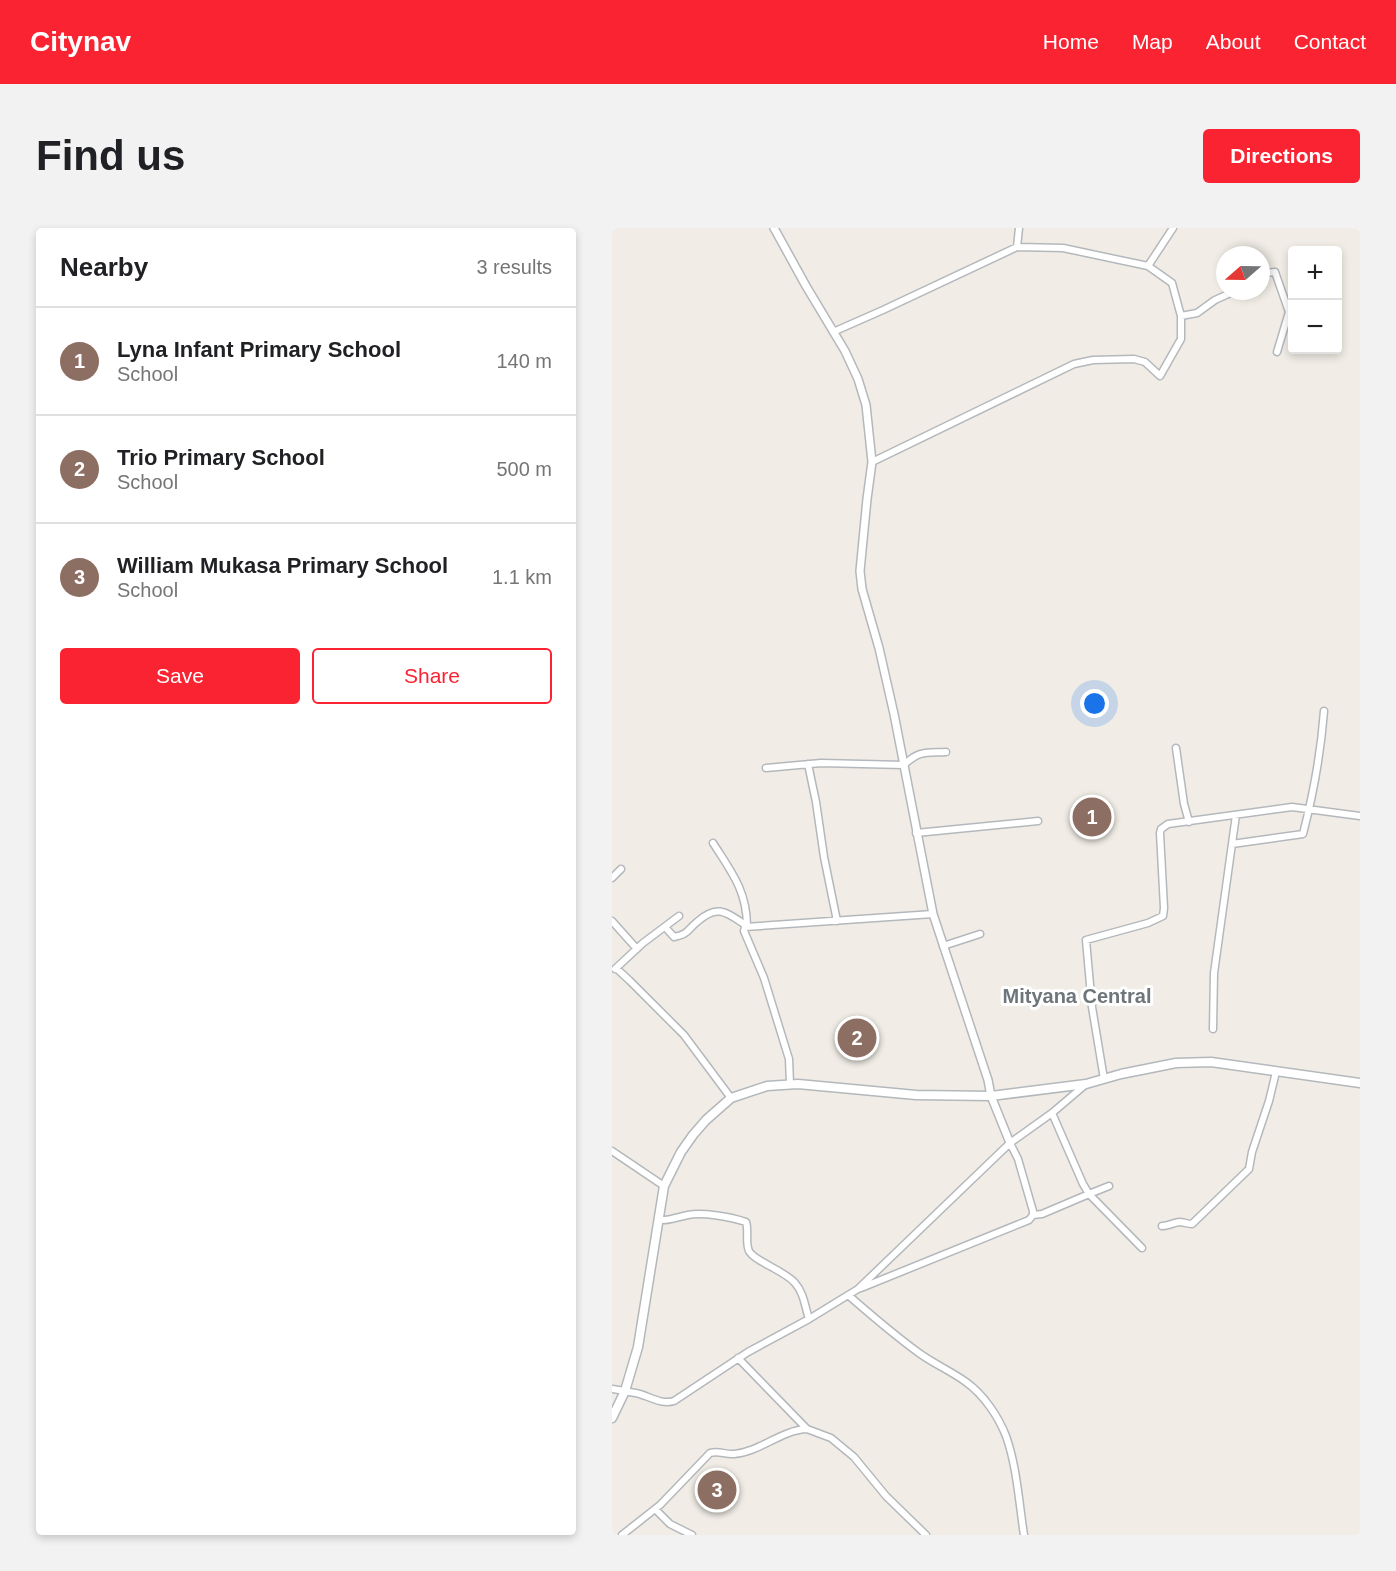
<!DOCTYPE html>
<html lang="en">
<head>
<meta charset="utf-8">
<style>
	body { margin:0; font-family:Arial,sans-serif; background:#f2f2f2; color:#202124 }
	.controls { position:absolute; right:18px; top:18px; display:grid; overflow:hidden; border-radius:6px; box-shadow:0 3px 9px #0003 }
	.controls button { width:54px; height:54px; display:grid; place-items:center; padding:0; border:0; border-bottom:2px solid #e0e0e0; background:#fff; color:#202124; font:30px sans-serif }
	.compass { position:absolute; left:604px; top:18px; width:54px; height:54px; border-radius:50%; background:#fff; box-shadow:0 3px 9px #0003; rotate:250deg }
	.you { position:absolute; left:483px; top:476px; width:21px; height:21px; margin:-15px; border:4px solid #fff; border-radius:50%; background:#1a73e8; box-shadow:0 0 0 9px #1a73e833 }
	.badge { display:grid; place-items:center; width:39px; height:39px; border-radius:50%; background:#fa2331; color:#fff; font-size:20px; font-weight:700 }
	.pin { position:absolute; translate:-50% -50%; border:3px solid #fff; box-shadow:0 2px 6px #0006 }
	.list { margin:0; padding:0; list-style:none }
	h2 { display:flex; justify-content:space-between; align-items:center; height:78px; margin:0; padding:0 24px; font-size:26px }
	h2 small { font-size:20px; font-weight:400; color:#757577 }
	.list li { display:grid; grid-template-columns:39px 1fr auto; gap:18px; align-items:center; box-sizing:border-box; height:108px; padding:0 24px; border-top:2px solid #e0e0e0 }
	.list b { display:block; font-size:22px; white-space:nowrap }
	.list p { margin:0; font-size:20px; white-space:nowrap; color:#757577 }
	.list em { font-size:20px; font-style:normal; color:#757577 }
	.actions { display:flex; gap:12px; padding:18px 24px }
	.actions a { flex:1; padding:14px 0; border:2px solid #fa2331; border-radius:6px; text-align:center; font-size:21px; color:#fa2331 }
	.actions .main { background:#fa2331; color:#fff }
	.map { position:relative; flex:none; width:748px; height:1307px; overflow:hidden; border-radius:6px }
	header { display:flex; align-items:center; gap:36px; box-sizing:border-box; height:84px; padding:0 30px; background:#fa2331; color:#fff }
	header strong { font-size:28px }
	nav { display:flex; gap:33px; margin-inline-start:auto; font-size:21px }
	.intro { display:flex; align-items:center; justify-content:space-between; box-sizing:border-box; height:144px; padding:0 36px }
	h1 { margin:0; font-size:42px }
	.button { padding:15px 27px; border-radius:6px; background:#fa2331; color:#fff; font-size:21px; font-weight:700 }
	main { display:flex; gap:36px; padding:0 36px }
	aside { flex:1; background:#fff; border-radius:6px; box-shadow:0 3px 9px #0003 }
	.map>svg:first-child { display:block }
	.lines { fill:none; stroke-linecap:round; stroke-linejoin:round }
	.minor-casing { stroke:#b4b8bc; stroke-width:9 }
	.tertiary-casing { stroke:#b4b8bc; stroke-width:10 }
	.secondary-casing { stroke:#b3b8bc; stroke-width:11 }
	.minor { stroke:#fff; stroke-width:6 }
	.tertiary { stroke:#fff; stroke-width:7 }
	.secondary { stroke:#fff; stroke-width:8 }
	.labels { text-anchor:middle; stroke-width:6; stroke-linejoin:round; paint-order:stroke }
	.quarter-label { font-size:20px; font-weight:bold; fill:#6f767a; stroke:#fff }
</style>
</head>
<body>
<header>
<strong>Citynav</strong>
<nav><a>Home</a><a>Map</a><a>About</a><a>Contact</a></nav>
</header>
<div class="intro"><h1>Find us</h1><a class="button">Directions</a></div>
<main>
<aside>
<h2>Nearby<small>3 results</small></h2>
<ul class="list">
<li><span class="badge" style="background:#8d6e63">1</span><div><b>Lyna Infant Primary School</b><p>School</p></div><em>140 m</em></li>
<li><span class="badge" style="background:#8d6e63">2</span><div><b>Trio Primary School</b><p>School</p></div><em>500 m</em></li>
<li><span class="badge" style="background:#8d6e63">3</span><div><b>William Mukasa Primary School</b><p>School</p></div><em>1.1 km</em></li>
</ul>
<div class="actions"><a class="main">Save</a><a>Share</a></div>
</aside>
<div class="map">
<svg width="748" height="1307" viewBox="0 0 748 1307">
	<rect width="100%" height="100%" fill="#f1ede6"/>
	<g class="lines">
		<g class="minor-casing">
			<path id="minor" d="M405,19L407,0
				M536,38L561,0
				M649,48L654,45L663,44L677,84L665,124
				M569,88L585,85L603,72L623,63
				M221,104L271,82L405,19L451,20L536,38L560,55L569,88V111L548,148L533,134L522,131L481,132L462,136L260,234
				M564,520L572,576L577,594
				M196,536L204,574L212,629L225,693
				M154,540L209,535L292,537C307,522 315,525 334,524
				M304,605L426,593
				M620,616L691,606C701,567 709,523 712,483
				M0,650L9,641
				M0,693L25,721
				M53,699L62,709C77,706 75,702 85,694C106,675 115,685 135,698C135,663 119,643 101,615
				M331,718L368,706
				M4,740L18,753L72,807L119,870
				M3,741L31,715L67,688
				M601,801L602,745L624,587
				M492,851L480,779L474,712L536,695L551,688L552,680L548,605L549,601L556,596L680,579L748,588
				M178,856L177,831L152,750L132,703L133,699L321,686
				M440,885L471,956L477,966L530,1020
				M0,923L52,958
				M421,987L430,986L477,966L497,958
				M47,992C58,993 65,989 76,987C91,984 119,989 134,994C137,1003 133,1014 137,1023C142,1033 173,1043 183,1055C192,1065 193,1079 197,1091
				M550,998C556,998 561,995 567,994C572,994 575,996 580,996L637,941L640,924L657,873L664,844
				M249,1060L417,992L421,987V983L406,931L398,915
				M236,1067C259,1087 282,1107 307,1125C322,1136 339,1143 354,1154C372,1167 386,1188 394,1208C405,1239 407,1275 412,1307
				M126,1130L195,1201L219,1210L242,1229L274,1268L314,1307
				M0,1161C8,1162 16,1164 24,1165C37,1168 49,1177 62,1173L136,1124L197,1091L246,1061L398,915L440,885L473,857
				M43,1281L58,1296L80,1307
				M10,1307L48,1277L98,1225C107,1222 113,1227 122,1226C148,1224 169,1202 195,1201"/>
		</g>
		<g class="tertiary-casing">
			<path id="tertiary" d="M162,0L194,58L233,123L246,151L254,177L260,234L255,271L248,343L250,361L267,420L282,486L321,686L376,852L379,868L398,915"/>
		</g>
		<g class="secondary-casing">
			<path id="secondary" d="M0,1190L13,1163L26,1119L52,958L69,924L81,907L94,892L119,870L155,858L186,856L304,867L379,868L474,856L509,846L564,835L599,834L748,855"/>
		</g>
		<use href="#minor" class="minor"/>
		<use href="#tertiary" class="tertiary"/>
		<use href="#secondary" class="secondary"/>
	</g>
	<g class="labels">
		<g class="quarter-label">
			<text x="465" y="775">Mityana Central</text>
		</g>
	</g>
</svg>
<div class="controls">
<button>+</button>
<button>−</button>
</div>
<svg class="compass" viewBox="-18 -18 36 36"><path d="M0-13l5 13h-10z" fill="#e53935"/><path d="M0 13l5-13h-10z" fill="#757577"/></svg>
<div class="you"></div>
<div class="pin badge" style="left:480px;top:589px;background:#8d6e63">1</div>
<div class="pin badge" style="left:245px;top:810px;background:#8d6e63">2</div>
<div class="pin badge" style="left:105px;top:1262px;background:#8d6e63">3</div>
</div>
</main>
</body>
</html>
